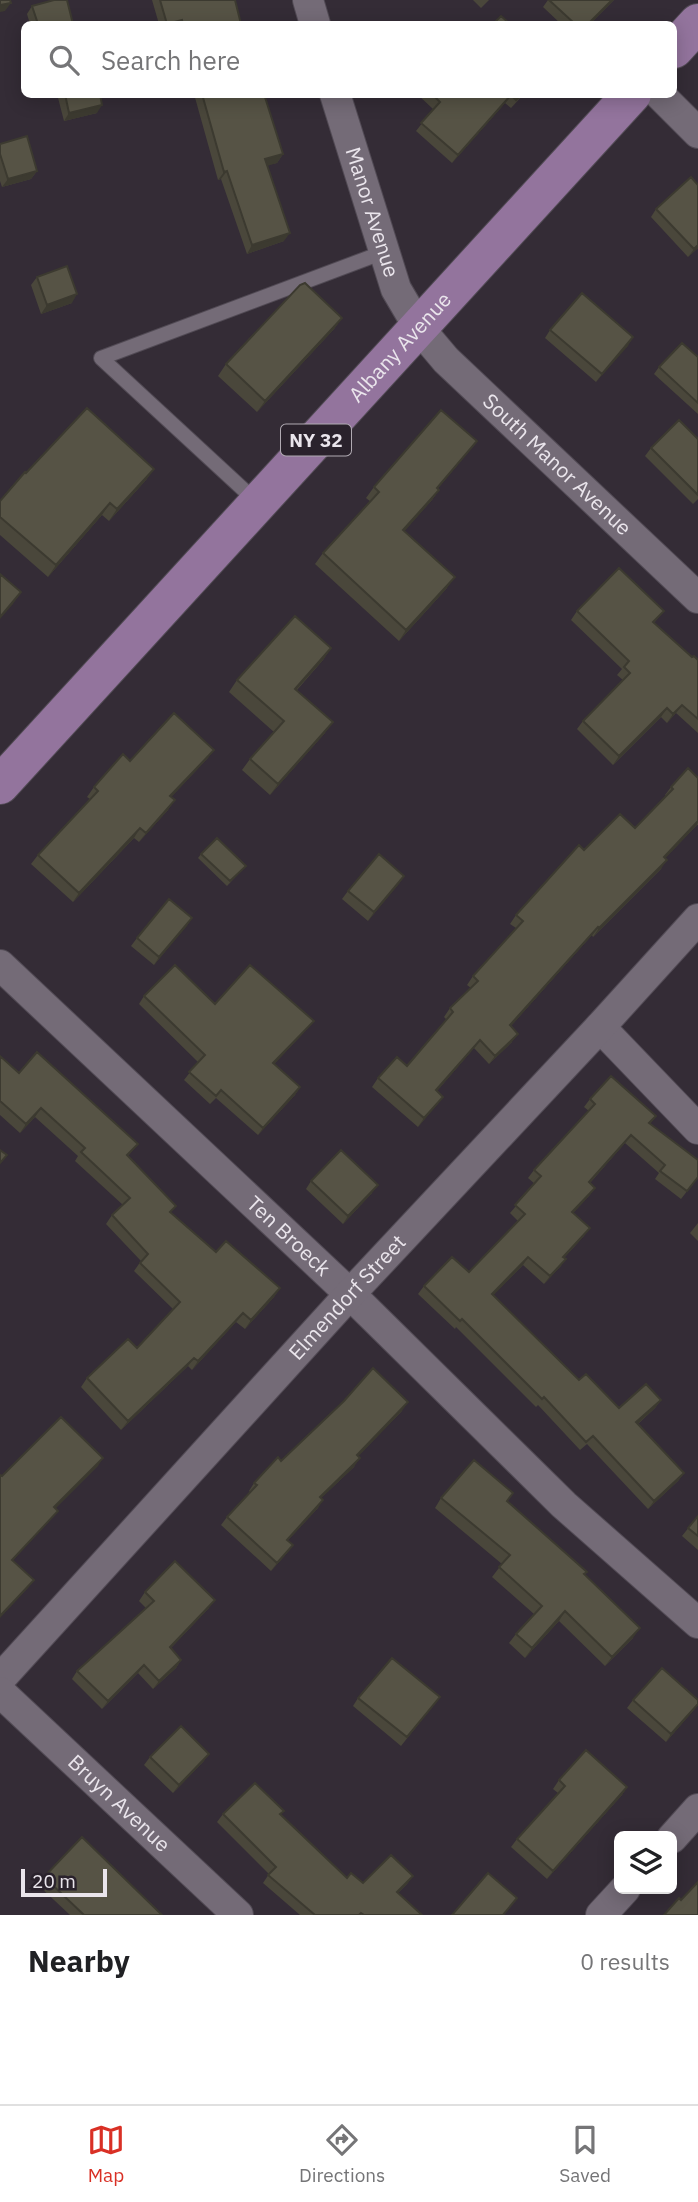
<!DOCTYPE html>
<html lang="en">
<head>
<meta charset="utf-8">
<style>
	body { margin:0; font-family:"IBM Plex Sans",sans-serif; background:#f2f2f2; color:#202124 }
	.controls { position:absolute; right:21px; bottom:21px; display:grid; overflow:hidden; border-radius:10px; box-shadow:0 4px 18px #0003 }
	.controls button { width:63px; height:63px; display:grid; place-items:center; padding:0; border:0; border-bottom:2px solid #e0e0e0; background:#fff; color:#202124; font:35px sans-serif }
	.scale { position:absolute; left:21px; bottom:18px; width:86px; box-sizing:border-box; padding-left:7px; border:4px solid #eae5ec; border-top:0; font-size:19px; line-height:24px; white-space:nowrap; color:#eae5ec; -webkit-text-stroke:5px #2a222c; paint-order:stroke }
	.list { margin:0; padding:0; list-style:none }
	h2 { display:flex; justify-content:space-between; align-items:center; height:91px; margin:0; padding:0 28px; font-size:30px }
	h2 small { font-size:23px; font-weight:400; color:#757577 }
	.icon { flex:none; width:38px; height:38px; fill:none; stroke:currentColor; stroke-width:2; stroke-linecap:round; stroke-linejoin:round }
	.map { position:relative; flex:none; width:698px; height:1915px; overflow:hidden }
	.search { position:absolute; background:#fff; box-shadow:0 4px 18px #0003; left:21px; right:21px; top:21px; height:77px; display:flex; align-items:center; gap:18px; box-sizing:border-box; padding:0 24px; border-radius:10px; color:#757577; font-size:26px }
	.sheet { height:189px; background:#fff }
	nav { display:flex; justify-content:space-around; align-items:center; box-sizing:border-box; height:98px; border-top:2px solid #e0e0e0; background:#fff; font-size:19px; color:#757577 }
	nav a { display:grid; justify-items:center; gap:4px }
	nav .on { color:#d93025 }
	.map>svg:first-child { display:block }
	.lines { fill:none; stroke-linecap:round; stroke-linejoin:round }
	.lane-casing { stroke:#514a54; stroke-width:16 }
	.street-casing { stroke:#514a54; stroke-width:32 }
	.primary-casing { stroke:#514a54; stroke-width:40 }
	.lane { stroke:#746b77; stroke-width:14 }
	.street { stroke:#746b77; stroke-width:30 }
	.primary { stroke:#93749d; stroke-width:38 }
	.wall { fill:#4a473b }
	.shaded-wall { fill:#3c3a30 }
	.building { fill:#565345; stroke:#3c3a30; stroke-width:2 }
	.labels { text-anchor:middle; stroke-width:5; stroke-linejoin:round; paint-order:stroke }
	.shield { fill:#2a222c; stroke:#b0aab2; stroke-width:2 }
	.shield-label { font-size:19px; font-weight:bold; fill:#eae5ec }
	.street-label { font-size:21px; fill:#eae5ec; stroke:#2a222c }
</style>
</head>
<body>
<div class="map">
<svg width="698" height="1915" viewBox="0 0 698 1915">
	<rect width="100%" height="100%" fill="#342c36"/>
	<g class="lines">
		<g class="lane-casing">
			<path id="lane" d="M257,502L101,358L384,252"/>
		</g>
		<g class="street-casing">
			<g id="street">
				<path d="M308,0L315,24"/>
				<path id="s1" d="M335,94L396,289L419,328L446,360L698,598"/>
				<path d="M659,94L698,133"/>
				<path id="s2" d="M0,965L350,1294L564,1505L698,1623"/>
				<path d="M600,1027L698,1129"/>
				<path id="s3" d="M0,1679L350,1294L600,1027L698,919"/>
				<path id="s4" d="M0,1692L238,1915"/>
				<path d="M672,1838L698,1809"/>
				<path d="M601,1915L625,1889"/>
			</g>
		</g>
		<g class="primary-casing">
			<g id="primary">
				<path d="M674,49L698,23"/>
				<path id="s5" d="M0,785L632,94"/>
			</g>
		</g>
		<use href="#lane" class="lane"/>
		<use href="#street" class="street"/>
		<use href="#primary" class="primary"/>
	</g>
	<path class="wall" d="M152,0H235L241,24H159Z
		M473,0H489L481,8Z
		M548,0H614L590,24H561L543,7Z
		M32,6L73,24H30L27,14Z
		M57,94H100L97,113L64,121Z
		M194,94H264L283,154L277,163L267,165L284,241L247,254L221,179L218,180Z
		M417,94H524L511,108L505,103L452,163L416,131L433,109Z
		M0,144L37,171L31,179L2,187L0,181Z
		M698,185V248L688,257L651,217L656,209Z
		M37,277L72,303L41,314L31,285Z
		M342,318L334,329L257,412L218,376L226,364Z
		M550,330L633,337L596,382L545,338Z
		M698,357V414L654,374L659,367Z
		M698,439V499L693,504L645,456L651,448Z
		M477,441L469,451L438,488L439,490L432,500L404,531L447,588L399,641L315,564L323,553L371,502L366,498L374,487Z
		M154,469L146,480L109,521L102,515L48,577L0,535V501L26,473Z
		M577,611H664L654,623L692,657L698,660V733L676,713L667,723L661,717L613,765L577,729L583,721L623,680L617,675L622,669L571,620Z
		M331,648L323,660L297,690L325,733L270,795L242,770L250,759L274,732L229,692L237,680Z
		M214,750L207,759L171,797L168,810L139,842L134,838L73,902L31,864L38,855L90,799L87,797L94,787L130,761Z
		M698,778V825H697L665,858L661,869L593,937L592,935L511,1026L512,1042L489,1064L474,1048L437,1091L443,1097L418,1127L372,1087L378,1078L407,1066L447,1020L444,1017L450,1008L471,988L467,985L473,976L516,928L510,924L516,915L584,850L635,828L666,796L665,795L671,787Z
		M201,854L246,866L227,886L198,858Z
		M404,876L368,921L342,899L348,891Z
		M192,918L154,965L131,946L137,938Z
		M144,996L215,1004L308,1028L274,1064L300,1087L295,1095L258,1135L216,1098L210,1104L184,1080L198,1062L139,1004Z
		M0,1056L19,1073L138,1144L128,1156L171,1213L216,1252L280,1288L274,1297L245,1329L236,1322L192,1370L188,1366L121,1430L81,1387L87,1378L137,1348L173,1309L134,1271L141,1261L106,1224L112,1215L123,1205L75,1161L78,1156L35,1117L20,1133L0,1115Z
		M590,1099L656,1116L650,1124L698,1177L681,1199L655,1179L659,1173L625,1143L590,1183L595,1188L589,1196L573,1213L584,1236L564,1258L566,1259L560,1267L544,1284L523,1265L493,1295L579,1380L619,1408L661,1400L655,1408L638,1424L684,1473L678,1481L648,1509L587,1444L580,1450L538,1405L536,1407L456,1327L455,1329L418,1294L424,1286L469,1272L518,1221L510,1213L535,1184L528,1178L534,1170L589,1111L584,1107Z
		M311,1181L372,1193L343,1224L306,1189Z
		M698,1223V1241L690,1233Z
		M402,1411L358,1456L354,1467L321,1498L318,1508L288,1540L287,1553L271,1571L221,1525L227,1517L250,1492L249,1491L254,1483L281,1461Z
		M513,1493L507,1502L585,1575L633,1638L605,1666L559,1621L525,1658L509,1643L516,1634L534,1614L492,1577L502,1564L435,1508L441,1498Z
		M698,1516V1550L682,1536Z
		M145,1592L209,1608L171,1648L181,1660L176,1668L153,1689L138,1673L102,1709L72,1679L77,1671L146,1608L139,1601Z
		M440,1697L401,1746L353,1706L358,1698Z
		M633,1700L698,1705L666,1742L627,1708Z
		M209,1754L203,1762L173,1793L144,1765L150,1757Z
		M559,1780L627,1787L622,1795L547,1879L511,1847L517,1839L558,1793L553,1789Z
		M223,1814L281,1815L347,1878L363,1883L413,1876L407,1884L398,1893L422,1915H300L263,1883L269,1874L217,1822Z
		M44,1877L162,1915H70L38,1885Z"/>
	<path class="shaded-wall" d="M612,0H614L590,24H588Z
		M11,3L5,11L0,12V5Z
		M182,20L179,24H167Z
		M511,95L505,103L452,163L458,155Z
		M102,105L97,113L64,121L69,113Z
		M283,154L277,163L260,168L265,159Z
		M37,171L31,179L2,187L8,179Z
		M227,171L221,179L218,180L224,172Z
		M290,233L284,241L247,254L252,245Z
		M698,245V248L688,257L694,249Z
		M77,294L72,303L41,314L47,305Z
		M342,318L334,329L257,412L265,401Z
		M633,337L628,346L596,382L602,374Z
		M477,441L469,451L430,498L437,488Z
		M154,469L146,480L109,521L117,509Z
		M439,490L432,500L396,541L403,530Z
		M110,503L102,515L48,577L56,565Z
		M455,577L447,588L399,641L406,630Z
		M21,592L13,604L0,619V617Z
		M331,648L323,660L287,700L295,689Z
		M682,705L676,713L667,723L673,714Z
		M667,708L661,717L613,765L619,756Z
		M333,722L325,733L270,795L278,784Z
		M214,750L207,759L163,806L170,796Z
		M175,800L168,810L139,842L146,833Z
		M698,821L697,825L658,866L664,857Z
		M140,828L134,838L73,902L79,893Z
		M667,860L661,869L593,937L599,928Z
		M404,876L399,884L368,921L374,912Z
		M192,918L187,926L154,965L159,957Z
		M598,927L592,935L504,1034L510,1025Z
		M314,1021L308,1028L268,1071L273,1063Z
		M518,1034L512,1042L489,1064L495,1056Z
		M480,1040L474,1048L430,1099L436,1090Z
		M300,1087L295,1095L258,1135L263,1128Z
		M443,1097L437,1105L418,1127L424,1118Z
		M41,1108L35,1117L20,1133L26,1124Z
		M631,1135L625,1143L583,1190L589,1182Z
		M378,1185L372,1193L343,1224L348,1216Z
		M595,1188L589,1196L567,1220L572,1212Z
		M590,1228L584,1236L557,1265L563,1257Z
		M528,1257L523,1265L487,1302L492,1294Z
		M566,1259L560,1267L544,1284L550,1276Z
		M280,1288L274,1297L245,1329L251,1320Z
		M243,1313L236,1322L192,1370L198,1361Z
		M194,1358L188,1366L121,1430L128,1421Z
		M661,1400L655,1408L631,1430L636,1422Z
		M408,1402L402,1411L351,1464L357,1455Z
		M103,1458L98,1466L49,1515L54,1507Z
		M360,1458L354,1467L314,1505L320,1497Z
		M684,1473L678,1481L648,1509L654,1501Z
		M323,1500L318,1508L281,1548L287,1540Z
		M58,1511L52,1518L6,1568L12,1560Z
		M293,1545L287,1553L271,1571L277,1563Z
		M34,1580L28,1588L0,1618V1616Z
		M215,1600L209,1608L164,1655L170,1647Z
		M565,1611L559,1621L525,1658L532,1648Z
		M640,1628L633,1638L605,1666L612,1657Z
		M181,1660L176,1668L153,1689L159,1681Z
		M144,1665L138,1673L102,1709L108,1701Z
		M698,1705L694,1710L666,1742L671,1734Z
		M209,1754L203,1762L173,1793L179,1785Z
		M627,1787L622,1795L547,1879L553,1871Z
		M413,1876L407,1884L391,1900L397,1892Z"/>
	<path class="building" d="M0,0H10L11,3L0,5Z
		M54,0H67L73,24H38L32,6Z
		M160,0H235L241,24H183L182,20L167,24Z
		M549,0H612L588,24H575Z
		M501,16L510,24H493Z
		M65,94H100L102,105L69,113Z
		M202,94H264L283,154L265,159L290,233L252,245L227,171L224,172Z
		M432,94H522L516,100L511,95L458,155L421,123L440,102Z
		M27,136L37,171L8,179L0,154V144Z
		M691,177L698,185V245L694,249L656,209Z
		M67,266L77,294L47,305L37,277Z
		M305,283L342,318L265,401L226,364L300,285Z
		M582,293L633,337L602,374L550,330Z
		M682,343L698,357V403L659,367Z
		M87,408L154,469L117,509L110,503L56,565L0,517V501L25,472L26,473Z
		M441,410L477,441L437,488L439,490L403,530L455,577L406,630L323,553L379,492L374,487Z
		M679,420L698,439V495L651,448Z
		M619,568L664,611L653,622L692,657L694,656L698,660V719L682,705L673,714L667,708L619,756L583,721L630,673L624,667L629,661L577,611Z
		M0,574L21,592L0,617Z
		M295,616L331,648L295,689L333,722L278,784L250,759L284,721L237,680Z
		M174,713L214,750L170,796L175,800L146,833L140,828L79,893L38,855L98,791L94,787L123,754L130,761Z
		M688,768L698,778V821L664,857L667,860L599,928L598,927L510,1025L518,1034L495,1056L480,1040L436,1090L443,1097L424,1118L378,1078L397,1057L407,1066L453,1012L450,1008L478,981L473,976L523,921L516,915L579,845L584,850L620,814L635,828L673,789L671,787Z
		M217,838L246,866L230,881L201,854Z
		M379,854L404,876L374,912L348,891Z
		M169,899L192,918L159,957L137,938Z
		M175,965L215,1004L250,965L314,1021L273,1063L300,1087L263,1128L221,1090L216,1096L189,1072L205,1055L144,996Z
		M37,1052L138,1144L127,1155L176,1206L170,1212L216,1252L226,1241L280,1288L251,1320L243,1313L198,1361L194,1358L128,1421L87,1378L128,1339L137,1348L180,1302L140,1263L148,1254L112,1215L130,1198L81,1152L85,1148L41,1108L26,1124L0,1101V1056L19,1073Z
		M611,1076L656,1116L649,1123L698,1160V1177L687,1191L660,1171L665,1165L631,1135L589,1182L595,1188L572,1212L590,1228L563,1257L566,1259L550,1276L528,1257L492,1294L579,1380L586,1374L619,1408L646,1384L661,1400L636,1422L684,1473L654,1501L593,1436L586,1442L544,1397L542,1399L462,1319L460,1321L424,1286L452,1257L469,1272L525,1214L515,1205L541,1176L534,1170L595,1104L590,1099Z
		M0,1150L7,1155L0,1163Z
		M341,1150L378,1185L348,1216L311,1181Z
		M373,1368L408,1402L357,1455L360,1458L320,1497L323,1500L287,1540L293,1545L277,1563L227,1517L257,1485L254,1483L278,1457L281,1461L344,1401Z
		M61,1417L103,1458L54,1507L58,1511L12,1560L34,1580L0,1616V1475L2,1476Z
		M474,1460L513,1493L507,1501L587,1572L584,1574L640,1628L612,1657L565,1611L532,1648L516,1634L542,1606L499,1567L510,1555L441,1498Z
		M698,1516V1536L688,1528Z
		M175,1561L215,1600L170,1647L181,1660L159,1681L144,1665L108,1701L77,1671L154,1601L145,1592Z
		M392,1658L440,1697L407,1737L358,1698Z
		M662,1668L698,1700V1704L671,1734L633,1700Z
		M181,1726L209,1754L179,1785L150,1757Z
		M586,1750L627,1787L553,1871L517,1839L565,1786L559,1780Z
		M255,1783L284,1811L280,1814L347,1878L351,1873L363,1883L391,1855L413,1876L397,1892L422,1915H364L361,1913L359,1915H315L268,1875L276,1867L223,1814Z
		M82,1837L162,1915H84L44,1877Z
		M488,1873L517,1898L503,1915H452Z
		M698,1882V1915H664L679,1898L681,1900Z"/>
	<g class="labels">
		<rect class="shield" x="281" y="424.5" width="70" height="31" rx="5"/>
		<g class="shield-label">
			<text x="316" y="447">NY 32</text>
		</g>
		<g class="street-label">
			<text dy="7" stroke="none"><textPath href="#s1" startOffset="124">Manor Avenue</textPath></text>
			<text dy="7" stroke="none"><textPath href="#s5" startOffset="593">Albany Avenue</textPath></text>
			<text dy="7" stroke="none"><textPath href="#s1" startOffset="444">South Manor Avenue</textPath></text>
			<text dy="7" stroke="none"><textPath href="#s2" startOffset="396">Ten Broeck</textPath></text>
			<text dy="7" stroke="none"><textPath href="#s3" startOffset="516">Elmendorf Street</textPath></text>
			<text dy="7" stroke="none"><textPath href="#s4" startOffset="163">Bruyn Avenue</textPath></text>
		</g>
	</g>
</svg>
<div class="controls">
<button><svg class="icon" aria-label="layers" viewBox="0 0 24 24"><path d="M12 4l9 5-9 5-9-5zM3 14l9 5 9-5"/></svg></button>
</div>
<div class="scale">20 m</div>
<div class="search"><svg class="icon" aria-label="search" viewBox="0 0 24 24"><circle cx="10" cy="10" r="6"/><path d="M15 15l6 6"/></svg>Search here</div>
</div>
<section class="sheet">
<h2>Nearby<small>0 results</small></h2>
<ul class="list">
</ul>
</section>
<nav>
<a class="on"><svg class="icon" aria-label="map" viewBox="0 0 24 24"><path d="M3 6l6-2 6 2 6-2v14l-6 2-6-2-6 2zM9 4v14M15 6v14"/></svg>Map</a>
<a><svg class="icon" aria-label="directions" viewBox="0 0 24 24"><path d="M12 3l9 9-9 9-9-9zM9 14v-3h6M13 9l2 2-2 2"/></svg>Directions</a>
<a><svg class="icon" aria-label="saved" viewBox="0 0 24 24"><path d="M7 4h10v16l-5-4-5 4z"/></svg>Saved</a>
</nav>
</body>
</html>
